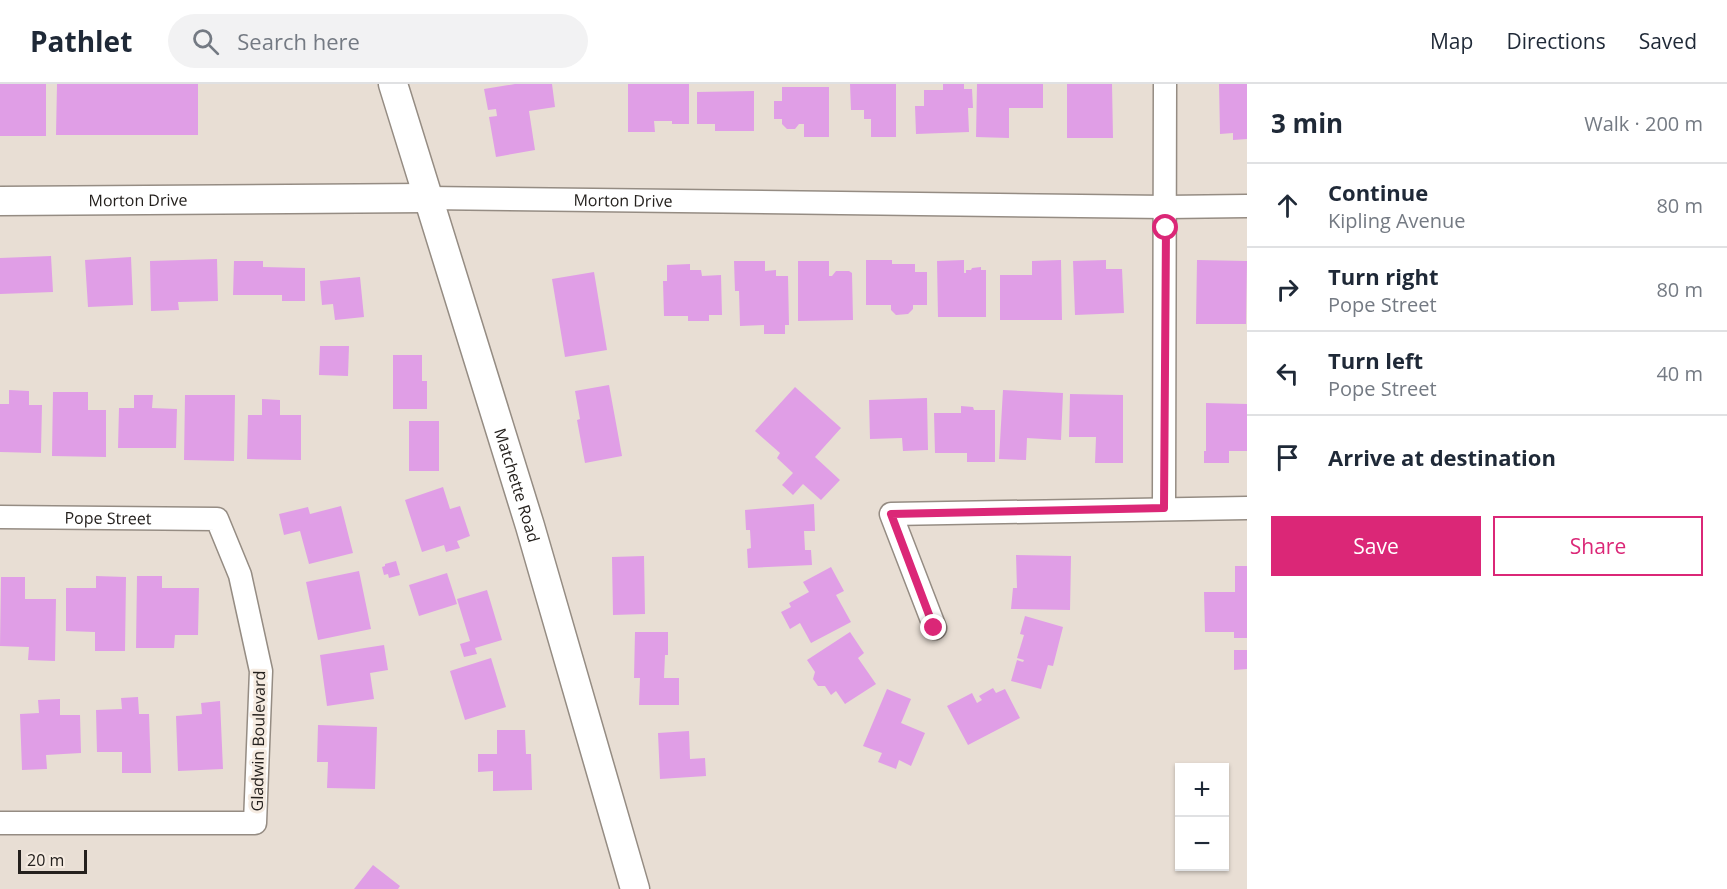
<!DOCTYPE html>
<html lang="en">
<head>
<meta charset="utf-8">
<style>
	body { margin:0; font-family:"Open Sans",sans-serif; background:#f2f2f3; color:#1f2937 }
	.controls { position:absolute; right:18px; bottom:18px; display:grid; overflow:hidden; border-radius:0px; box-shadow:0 2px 4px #0004 }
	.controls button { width:54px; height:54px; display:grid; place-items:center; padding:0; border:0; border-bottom:2px solid #e0e1e3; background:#fff; color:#1f2937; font:30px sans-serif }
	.scale { position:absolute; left:18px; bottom:15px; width:69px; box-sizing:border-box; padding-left:6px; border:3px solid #24201d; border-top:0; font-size:16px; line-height:21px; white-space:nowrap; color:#24201d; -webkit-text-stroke:4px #f5ebe1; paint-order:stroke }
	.stop { position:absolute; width:18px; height:18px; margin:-14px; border:4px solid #db2777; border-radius:50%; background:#fff }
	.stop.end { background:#db2777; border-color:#fff; box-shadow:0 2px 6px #0008 }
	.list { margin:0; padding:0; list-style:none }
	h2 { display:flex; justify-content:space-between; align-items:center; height:78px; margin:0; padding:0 24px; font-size:26px }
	h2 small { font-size:20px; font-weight:400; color:#747a83 }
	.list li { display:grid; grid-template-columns:39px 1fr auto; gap:18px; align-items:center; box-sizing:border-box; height:84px; padding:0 24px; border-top:2px solid #e0e1e3 }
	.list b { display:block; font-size:22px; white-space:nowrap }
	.list p { margin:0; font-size:20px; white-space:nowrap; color:#747a83 }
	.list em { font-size:20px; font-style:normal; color:#747a83 }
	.actions { display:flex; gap:12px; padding:18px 24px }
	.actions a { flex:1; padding:14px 0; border:2px solid #db2777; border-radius:0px; text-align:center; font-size:21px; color:#db2777 }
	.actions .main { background:#db2777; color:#fff }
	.icon { flex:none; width:33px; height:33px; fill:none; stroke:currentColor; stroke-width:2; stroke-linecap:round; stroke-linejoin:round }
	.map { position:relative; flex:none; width:1247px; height:805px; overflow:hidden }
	header { display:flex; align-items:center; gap:36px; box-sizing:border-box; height:84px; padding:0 30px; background:#fff; border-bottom:2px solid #e0e1e3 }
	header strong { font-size:28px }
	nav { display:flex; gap:33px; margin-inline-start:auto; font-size:21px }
	.search { width:420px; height:54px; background:#f2f2f3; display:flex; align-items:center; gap:15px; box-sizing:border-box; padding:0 21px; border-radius:33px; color:#747a83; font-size:22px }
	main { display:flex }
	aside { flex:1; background:#fff }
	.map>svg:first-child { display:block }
	.building { fill:#e09ee6 }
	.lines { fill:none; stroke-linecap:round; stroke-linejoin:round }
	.minor-casing { stroke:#958c83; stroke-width:25 }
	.tertiary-casing { stroke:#958c83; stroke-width:31 }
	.minor { stroke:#fff; stroke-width:22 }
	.tertiary { stroke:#fff; stroke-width:28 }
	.route { stroke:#db2777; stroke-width:8 }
	.labels { text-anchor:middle; stroke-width:6; stroke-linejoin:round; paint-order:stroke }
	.street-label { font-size:16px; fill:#24201d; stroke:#f5ebe1 }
</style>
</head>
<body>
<header>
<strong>Pathlet</strong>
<div class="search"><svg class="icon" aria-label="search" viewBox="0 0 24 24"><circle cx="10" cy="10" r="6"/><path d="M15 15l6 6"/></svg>Search here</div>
<nav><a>Map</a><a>Directions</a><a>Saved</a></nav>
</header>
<main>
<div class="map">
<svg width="1247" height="805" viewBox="0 0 1247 805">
	<rect width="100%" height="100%" fill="#e8ded4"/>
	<path class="building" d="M0,0H46V52H0Z
		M57,0H198V51H56Z
		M515,0H552L555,23L529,27L535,66L496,73L489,33L497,32L496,25L488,26L484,5Z
		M628,0H689V40H672V37H654L655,48H628Z
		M850,0H896V53H871V35H864V26H851Z
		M943,0H964V5H972L973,24H968L969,48L916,50L915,22H924V6H943Z
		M977,0H1043V24H1009V54L976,53Z
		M1067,0H1112L1113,54H1067Z
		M1219,0H1247V55L1233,56V49L1220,50Z
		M782,3H829V53H804V40H799L795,45H787L782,40V35H774V17H782Z
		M754,7V47H715V40H697V8Z
		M51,172L53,208L0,210V174Z
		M131,173L133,221L88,223L85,176Z
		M217,175L218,217L178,218L179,226L151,227L150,177Z
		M866,176H892V180H915V188H927V221H913V225L908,230L896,231L891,226V221H866Z
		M964,176V189H966V186H971L972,184L981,183V186H986V233H938L937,177Z
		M1061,176L1062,236H1000V191H1032V177Z
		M1106,176V185H1122L1124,229L1075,231L1073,177Z
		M1197,176L1247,177L1246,240H1196Z
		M234,177H263V183L305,184V217H282V211H233Z
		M734,177H765V187L776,186V192H788L789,241H785V250H764V241L740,242L739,207H735Z
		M798,177H829V192H832L836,187H849L852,189L853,236L798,237Z
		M690,180V186H701L702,192L721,191L722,231H709V237H688V232H664L663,197H667V181Z
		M594,188L607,266L565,273L552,195Z
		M360,193L364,233L335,236L333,220L322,221L320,197Z
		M320,262H349L348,292L319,291Z
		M393,271H422V297H427V325H393Z
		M609,301L622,372L585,379L577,336L580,335L575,307Z
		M795,303L841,344L815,373L840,396L821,416L803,400L793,411L782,401L793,389L777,374L780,369L755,347Z
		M9,306L29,307V321H42L41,369L0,368V320H9Z
		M1003,306L1063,309L1061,356L1027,354L1026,376L999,375Z
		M53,308H88V326H106V373L52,372Z
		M1070,310L1123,311V379H1095L1096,353H1069Z
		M134,311H153L152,324L177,325L176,364H118L119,324H134Z
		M185,311H235L234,377L184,376Z
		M927,314L928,366L903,367L902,354L870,355L869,316Z
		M262,315L280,316V331H301V376L247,375L248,331H262Z
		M1206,319L1247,320V367H1229V379H1204V367H1206Z
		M961,322L973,323L974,326H995V378H967V369H935L934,329H961Z
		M409,337H439V387H409Z
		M443,403L450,425L460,422L470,452L457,457L460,464L446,468L444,461L422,468L405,416Z
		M814,420L815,447H804L805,466H811L812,481L748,484L747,465L751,464L750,446H746L745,426Z
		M341,422L353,469L309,480L300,447L284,451L279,430L308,423L310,430Z
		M1016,471L1071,472L1070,526L1011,525L1013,504H1017Z
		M644,472L645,530L613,531L612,473Z
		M396,477L400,491L389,494L388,490L384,491L382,483L385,482V480Z
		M1235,482H1247V554H1234V548H1205L1204,508H1235Z
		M831,483L844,507L836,511L851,538L811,559L800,539L790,545L781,528L791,523L789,519L809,508L803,498Z
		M359,487L371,545L318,556L306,498Z
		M447,489L457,520L419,532L409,501Z
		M96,492L126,493L125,567H95V548L66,547V504H96Z
		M137,492H162V504H199L198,551H175L174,564H136Z
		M1,493H25V515H56L55,577L28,576L29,563L0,562Z
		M487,506L502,556L475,564L477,570L464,573L460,560L470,557L457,515Z
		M1025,532L1063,543L1053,582L1048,581L1041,605L1011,597L1017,576L1023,578L1024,576L1017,574L1024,551L1020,550Z
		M635,548H668V571H665L664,594H679V621H639L640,594H634Z
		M850,548L864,569L858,574L876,600L845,620L836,607L831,611L825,602H818L813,595L815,588L807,576Z
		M384,561L388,586L370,589L374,615L327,622L320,571Z
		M1234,566H1247V585L1234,586Z
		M491,574L506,623L465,636L450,587Z
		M993,604L996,609L1005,605L1020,634L968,661L947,622L972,609L977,619L982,616L979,612Z
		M887,605L911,615L901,639L925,649L911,682L899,676L896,685L878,678L882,669L863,662Z
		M138,613L139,630H149L151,689H122V668H97L96,626L122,625L121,614Z
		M60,615V631H80L81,669L46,671L47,685L22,686L20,630L39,629L38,616Z
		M220,617L223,685L178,687L176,632L202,630L201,619Z
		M318,641L377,643L375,705L327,704L328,678H317Z
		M497,646H525L526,670H531L532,706L493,707V687L478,688V670H497Z
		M689,647L690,675L705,674L706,692L660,695L658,649Z
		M373,781L400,802L398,805H354Z"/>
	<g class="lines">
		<g class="minor-casing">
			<g id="minor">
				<path id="s1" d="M427,114L1166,123L1247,122"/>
				<path d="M1164,424L1165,0"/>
				<path id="s2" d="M0,433L217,435L240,491L261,587L255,739H0"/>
				<path d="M935,544L891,430L1247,424"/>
			</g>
		</g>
		<g class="tertiary-casing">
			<g id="tertiary">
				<path id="s3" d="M393,0L530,442L635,805"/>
				<path id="s4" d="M0,117L427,114"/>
			</g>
		</g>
		<use href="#minor" class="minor"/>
		<use href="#tertiary" class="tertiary"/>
	</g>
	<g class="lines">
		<path class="route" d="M934,544L891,430L1164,424L1166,144"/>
	</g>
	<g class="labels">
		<g class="street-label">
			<text dy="6" stroke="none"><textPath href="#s4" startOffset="138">Morton Drive</textPath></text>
			<text dy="6" stroke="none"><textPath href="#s1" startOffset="196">Morton Drive</textPath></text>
			<text dy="6" stroke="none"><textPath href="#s3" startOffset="420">Matchette Road</textPath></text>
			<text dy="6" stroke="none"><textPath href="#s2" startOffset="108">Pope Street</textPath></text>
			<text transform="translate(258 657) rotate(-89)" y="6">Gladwin Boulevard</text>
		</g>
	</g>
</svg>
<div class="controls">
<button>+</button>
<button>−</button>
</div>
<div class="scale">20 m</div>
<div class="stop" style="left:1166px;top:144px"></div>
<div class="stop end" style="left:934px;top:544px"></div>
</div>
<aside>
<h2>3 min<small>Walk · 200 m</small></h2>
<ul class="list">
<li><svg class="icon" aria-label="ahead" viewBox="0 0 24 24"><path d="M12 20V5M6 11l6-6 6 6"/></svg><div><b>Continue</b><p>Kipling Avenue</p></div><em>80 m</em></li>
<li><svg class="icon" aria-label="right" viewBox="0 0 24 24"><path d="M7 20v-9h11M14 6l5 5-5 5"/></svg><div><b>Turn right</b><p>Pope Street</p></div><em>80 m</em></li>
<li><svg class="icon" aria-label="left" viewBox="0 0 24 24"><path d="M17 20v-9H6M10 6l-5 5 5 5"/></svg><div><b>Turn left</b><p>Pope Street</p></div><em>40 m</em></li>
<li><svg class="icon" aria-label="arrive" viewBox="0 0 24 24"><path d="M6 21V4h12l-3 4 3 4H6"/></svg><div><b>Arrive at destination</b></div></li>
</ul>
<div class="actions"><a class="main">Save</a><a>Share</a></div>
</aside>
</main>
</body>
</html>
